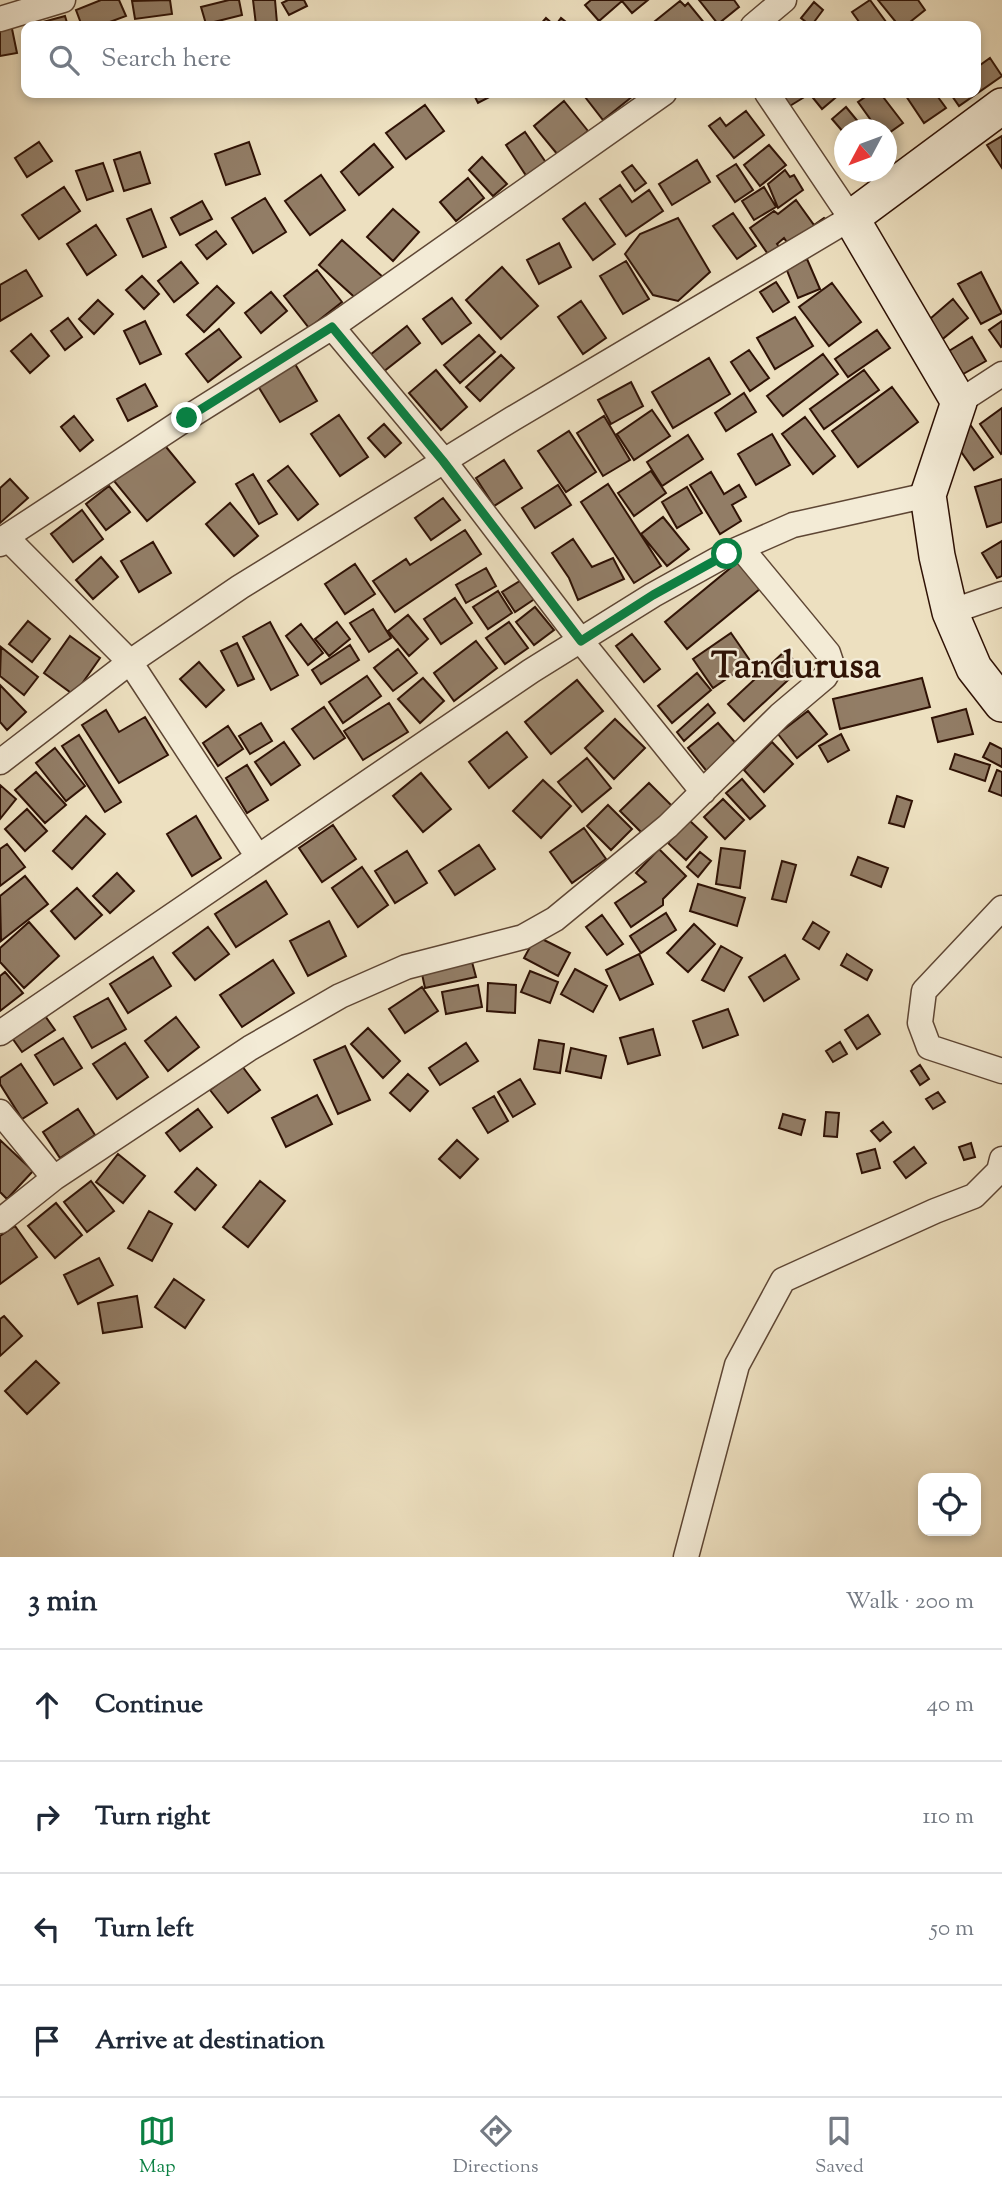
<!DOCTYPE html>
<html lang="en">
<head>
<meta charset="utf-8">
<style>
	body { margin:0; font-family:"Sorts Mill Goudy",serif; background:#f2f2f3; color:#1f2937 }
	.controls { position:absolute; right:21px; bottom:21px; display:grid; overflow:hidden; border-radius:14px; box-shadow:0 4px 10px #0003 }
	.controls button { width:63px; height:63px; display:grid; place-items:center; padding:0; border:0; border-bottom:2px solid #e0e1e3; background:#fff; color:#1f2937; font:35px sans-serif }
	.compass { position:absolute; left:834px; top:119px; width:63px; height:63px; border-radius:50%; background:#fff; box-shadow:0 4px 10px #0003; rotate:229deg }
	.stop { position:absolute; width:21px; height:21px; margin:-16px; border:5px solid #0b8043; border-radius:50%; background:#fff }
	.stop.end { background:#0b8043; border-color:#fff; box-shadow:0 2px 7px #0008 }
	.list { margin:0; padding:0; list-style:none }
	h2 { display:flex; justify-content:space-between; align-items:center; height:91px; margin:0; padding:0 28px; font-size:30px }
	h2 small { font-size:23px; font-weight:400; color:#747a83 }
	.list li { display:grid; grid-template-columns:46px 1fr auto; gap:21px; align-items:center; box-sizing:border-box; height:112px; padding:0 28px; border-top:2px solid #e0e1e3 }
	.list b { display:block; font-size:26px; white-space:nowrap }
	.list em { font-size:23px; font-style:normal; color:#747a83 }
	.icon { flex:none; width:38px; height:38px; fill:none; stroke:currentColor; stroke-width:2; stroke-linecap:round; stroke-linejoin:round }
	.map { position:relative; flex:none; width:1002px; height:1557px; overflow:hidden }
	.search { position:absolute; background:#fff; box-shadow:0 4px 10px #0003; left:21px; right:21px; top:21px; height:77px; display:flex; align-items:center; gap:18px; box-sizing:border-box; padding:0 24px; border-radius:14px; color:#747a83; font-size:26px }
	.sheet { height:539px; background:#fff }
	nav { display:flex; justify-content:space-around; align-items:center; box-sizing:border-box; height:98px; border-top:2px solid #e0e1e3; background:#fff; font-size:19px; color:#747a83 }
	nav a { display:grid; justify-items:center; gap:4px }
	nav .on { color:#0b8043 }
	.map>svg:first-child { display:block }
	.building { fill:#927d66; stroke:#2f1205; stroke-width:2 }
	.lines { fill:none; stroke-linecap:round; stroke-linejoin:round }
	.street-casing { stroke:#5e4634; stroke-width:27 }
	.secondary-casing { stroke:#2f1205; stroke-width:38 }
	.street { stroke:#f3ebd6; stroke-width:24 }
	.secondary { stroke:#f3ebd6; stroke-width:35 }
	.route { stroke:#0b8043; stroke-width:9 }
	.labels { text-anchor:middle; stroke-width:5; stroke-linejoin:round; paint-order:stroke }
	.district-label { font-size:37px; font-weight:bold; fill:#2f1205; stroke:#f3ebd6 }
</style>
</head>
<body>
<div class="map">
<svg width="1002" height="1557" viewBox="0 0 1002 1557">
	<rect width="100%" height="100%" fill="#ede0c0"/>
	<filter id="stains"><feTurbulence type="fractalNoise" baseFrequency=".00286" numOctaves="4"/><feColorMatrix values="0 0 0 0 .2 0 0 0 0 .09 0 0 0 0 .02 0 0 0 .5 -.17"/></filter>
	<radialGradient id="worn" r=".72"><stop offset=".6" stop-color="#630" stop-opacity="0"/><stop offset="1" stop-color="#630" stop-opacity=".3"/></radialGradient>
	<path class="building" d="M101,0H119L126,16L99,26H82L76,10Z
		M170,0L172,14L135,19L132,1Z
		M229,0H239L242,15L206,24L201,7Z
		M253,0H275L277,23L256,25Z
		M288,0H304L307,6L289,15L282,3Z
		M591,0H648L632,13L622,1L599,21L585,5Z
		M699,0H734L739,7L718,24Z
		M870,0L889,26H862L852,12Z
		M878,0H918L925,10L905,26H899Z
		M680,1L685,6L688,3L706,25L649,26Z
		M814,2L823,10L811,26L801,18Z
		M65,16L68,26H44L43,22Z
		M546,18L555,26L561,18L571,26H539Z
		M11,24L17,53L0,56V26Z
		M990,58L1002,76L959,106L950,93H976V68Z
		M473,93H497L478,103Z
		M582,93H630L633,96L603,120Z
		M775,93H804L806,96L785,109Z
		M809,93H841L822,109Z
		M871,93H880L903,123L886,135V130H878L858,102Z
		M904,93H935L946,108L924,123Z
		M564,101L588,131L558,155L534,126Z
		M425,105L444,131L406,159L386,133Z
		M846,107L865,130H844V133L832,119Z
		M746,111L764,135L734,158L709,126L720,118L726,126Z
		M525,132L547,164L527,177L506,145Z
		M1002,136V168L987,145Z
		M39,142L52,161L27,177L15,158Z
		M249,142L260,174L226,185L215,154Z
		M374,144L393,167L359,195L341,172Z
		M769,145L786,165L760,186L744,165Z
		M140,152L150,183L124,191L114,160Z
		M482,157L507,184L493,196L469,170Z
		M697,160L710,182L672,205L659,184Z
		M103,163L113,191L87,200L76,171Z
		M736,164L753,190L735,202L717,176Z
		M632,165L646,183L635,191L622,172Z
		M785,170L790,177L794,175L803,190L778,208L768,184Z
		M321,175L345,210L310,235L285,201Z
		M468,178L484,198L456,221L440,202Z
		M620,185L632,202L649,190L663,211L626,236L600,199Z
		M64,187L80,211L39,239L22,215Z
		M764,187L776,207L754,220L742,201Z
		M265,198L286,232L253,253L232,218Z
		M796,200L814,225L824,218L828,221L791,248L784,238L777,244L783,252L772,260L750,228L774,211L778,214Z
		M202,201L212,219L180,235L171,218Z
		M585,203L615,244L593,260L563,219Z
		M151,209L166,247L143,257L127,219Z
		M393,209L419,232L393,261L367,237Z
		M733,213L756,246L737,259L713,226Z
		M678,218L710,272L678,301L653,295L625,254L640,234Z
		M96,225L116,255L87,275L67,244Z
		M216,231L226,244L207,259L196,245Z
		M342,240L384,278L361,303L319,265Z
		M559,243L571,267L539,284L527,260Z
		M807,259L820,289L798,298L786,268Z
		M626,261L649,299L623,314L600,276Z
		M181,262L198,283L174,302L158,281Z
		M502,267L538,306L501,339L466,300Z
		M26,270L42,296L0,321V285Z
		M317,270L342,302L309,328L284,296Z
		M981,272L1002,313L981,324L958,284Z
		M142,276L159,294L144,309L126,290Z
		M776,282L789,302L773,312L760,292Z
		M832,283L861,322L829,346L799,307Z
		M217,286L234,303L204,332L187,315Z
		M271,292L287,311L261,333L245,313Z
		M452,298L471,323L442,344L423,319Z
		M953,299L968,318L939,342L924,324Z
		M98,300L113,314L94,334L79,319Z
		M581,301L606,338L583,354L558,317Z
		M795,317L813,346L775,369L757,338Z
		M68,318L82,337L65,350L51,331Z
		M145,321L161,354L140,364L124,331Z
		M1002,321V346L1001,347L989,330Z
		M407,326L420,343L383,372L370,355Z
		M219,329L241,357L208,382L186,354Z
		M877,330L890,348L848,377L835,359Z
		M31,334L49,356L30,373L11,351Z
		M479,335L495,352L460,383L444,365Z
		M972,337L986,361L958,377L944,354Z
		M749,350L769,378L750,391L731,362Z
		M823,354L838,374L783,416L767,396Z
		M501,355L514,368L480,401L466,387Z
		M709,358L730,394L673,428L652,392Z
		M295,364L317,401L280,422L258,386Z
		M436,370L467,407L441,430L409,393Z
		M864,370L879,390L824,429L810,409Z
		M631,382L643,406L611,424L598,400Z
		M145,384L157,406L128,421L117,399Z
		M892,387L918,422L858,467L832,431Z
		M744,393L756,412L726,431L715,413Z
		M1002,408V453L1001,454L980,424Z
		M652,410L670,436L634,460L617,434Z
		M339,415L368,457L340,476L311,434Z
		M74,416L93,440L80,451L61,427Z
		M604,416L630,460L603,476L577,433Z
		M805,417L835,456L813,474L782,434Z
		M969,423L993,457L974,470L950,436Z
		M384,424L401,443L385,457L368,438Z
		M569,431L596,472L566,492L538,451Z
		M772,434L790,465L756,485L738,454Z
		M688,435L703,459L662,486L647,462Z
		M162,442L195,482L147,521L114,481Z
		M504,460L522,488L494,506L476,478Z
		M288,466L318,504L298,520L268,481Z
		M651,471L666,493L634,516L618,493Z
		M711,472L724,494L739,485L746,497L732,505L741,521L720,534L690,485Z
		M253,474L277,514L259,524L236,484Z
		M10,479L28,498L0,523V488Z
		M1002,479V522L987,527L975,487Z
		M608,484L661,566L634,583L581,502Z
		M558,485L571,505L535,528L522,508Z
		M109,486L130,512L106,530L86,504Z
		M687,487L702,513L677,528L662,502Z
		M443,498L460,520L431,540L415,518Z
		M230,503L258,536L234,556L206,524Z
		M82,510L103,539L73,562L51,534Z
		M663,517L689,549L667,566L641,534Z
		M465,530L481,554L395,612L373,581L406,559L410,565Z
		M573,539L592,567L613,558L624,579L578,600L569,578L552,553Z
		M1002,541V576L997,578L982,553Z
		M153,542L171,573L139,592L121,561Z
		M101,557L118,577L93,599L76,580Z
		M739,561L761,588L687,649L665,622Z
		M355,564L375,594L345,614L325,584Z
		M486,568L496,586L466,603L456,585Z
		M523,579L536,598L515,612L502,592Z
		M498,591L512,613L488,629L473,607Z
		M455,598L472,623L441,644L424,619Z
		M535,607L554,630L534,645L516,622Z
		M373,609L391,638L369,652L350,623Z
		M408,615L428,639L409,656L388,631Z
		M28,621L50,639L32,662L9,644Z
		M270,622L298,675L271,690L243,637Z
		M337,622L350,639L329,656L315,639Z
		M509,622L528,648L505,664L486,638Z
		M301,624L323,653L308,665L286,636Z
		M731,633L751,662L713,688L693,659Z
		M632,634L660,669L644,682L616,646Z
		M70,636L100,658L74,695L44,673Z
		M476,641L497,668L454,701L434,673Z
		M237,643L254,679L238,686L221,651Z
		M350,645L359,660L321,684L312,670Z
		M1,647L38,677L24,695L0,676Z
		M398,649L417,673L393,691L374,668Z
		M785,651L801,668L744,721L728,704Z
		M199,662L224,690L206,707L180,679Z
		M697,673L711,690L672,723L658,706Z
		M367,676L381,696L343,723L329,702Z
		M423,678L444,701L420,723L398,699Z
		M922,678L930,707L840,729L833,699Z
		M577,680L603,711L551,754L525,722Z
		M0,685L26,712L7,730L0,722Z
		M389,703L408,732L363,760L344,731Z
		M708,704L715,713L684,741L677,732Z
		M324,707L345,738L314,759L292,729Z
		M966,709L973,734L938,742L932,718Z
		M106,710L119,732L145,717L168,755L119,783L82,725Z
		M808,711L827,734L797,758L778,734Z
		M615,719L645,748L614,779L585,748Z
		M261,723L272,741L250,754L239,736Z
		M718,723L740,748L709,774L688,748Z
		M228,726L243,749L218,766L203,743Z
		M507,732L527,757L489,788L469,762Z
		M841,734L849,750L828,762L819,746Z
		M79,735L121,802L105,812L62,746Z
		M284,742L300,765L271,785L255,762Z
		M772,742L793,764L764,792L744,770Z
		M990,743L1002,749V767L983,757Z
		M55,748L85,786L66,801L36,763Z
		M955,754L990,765L985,781L950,769Z
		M587,758L611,788L582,812L558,782Z
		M247,765L268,800L247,813L226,778Z
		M997,770L1002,772V796L989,791Z
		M36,772L66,805L45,823L15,790Z
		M421,773L451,809L423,832L393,796Z
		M742,779L765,806L750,819L726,793Z
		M543,780L571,806L541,838L513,811Z
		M649,783L672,806L643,834L620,811Z
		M0,785L16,799L0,819Z
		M897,796L912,801L904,827L889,823Z
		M723,799L744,820L725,839L704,817Z
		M608,805L632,829L611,850L587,826Z
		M27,809L47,831L25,851L5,829Z
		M86,816L105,834L72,869L53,851Z
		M196,816L221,858L192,876L167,834Z
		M689,820L707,837L686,860L668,843Z
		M333,825L356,859L322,882L299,848Z
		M584,828L606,859L572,883L550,852Z
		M7,844L25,867L0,886V849Z
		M479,845L495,869L455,895L439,871Z
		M721,848L745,851L740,888L716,884Z
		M659,849L686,876L663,899V905L631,927L615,903L646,882L636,873Z
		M407,851L427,883L395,903L375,871Z
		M700,852L711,861L698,877L687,867Z
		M858,857L888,868L881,887L851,875Z
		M782,861L796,865L786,902L772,899Z
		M362,867L388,905L358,927L332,888Z
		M117,873L134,891L110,913L93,896Z
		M25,876L48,904L1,941L0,896Z
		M266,881L287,914L236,947L215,914Z
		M698,884L745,898L737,926L690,911Z
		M77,888L102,915L75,939L51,911Z
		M666,913L676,930L641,953L630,936Z
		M602,915L623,944L607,955L586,927Z
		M329,921L346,956L308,976L290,941Z
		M29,922L59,956L24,988L0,962V948Z
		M813,922L829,932L819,949L803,939Z
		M694,924L715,944L688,972L667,953Z
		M208,927L229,954L195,980L173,953Z
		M536,936L570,953L558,976L524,958Z
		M721,946L742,958L724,991L702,980Z
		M639,954L653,984L620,1000L606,970Z
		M847,954L872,970L867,980L841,965Z
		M785,955L799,979L764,1001L749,977Z
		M153,957L171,986L128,1013L110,984Z
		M273,960L294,993L242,1027L220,995Z
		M472,962L476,977L425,988L422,974Z
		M575,969L607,986L593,1012L561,994Z
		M530,971L558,982L550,1003L521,992Z
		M5,972L23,993L0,1011V976Z
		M488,983L516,985L515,1013L487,1011Z
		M478,985L482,1007L446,1014L442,992Z
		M422,987L438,1011L405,1033L389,1009Z
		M108,998L126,1029L92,1048L74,1017Z
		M728,1009L738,1035L703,1048L693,1021Z
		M43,1013L55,1030L22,1052L10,1035Z
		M868,1015L880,1034L857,1049L845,1030Z
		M176,1017L199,1047L168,1071L145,1041Z
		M368,1028L400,1061L383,1078L351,1044Z
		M653,1029L660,1055L628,1064L620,1038Z
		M63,1038L82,1068L54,1085L35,1055Z
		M539,1040L564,1044L560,1073L534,1069Z
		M840,1042L847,1054L833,1062L826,1051Z
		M125,1043L148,1077L117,1099L93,1064Z
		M466,1043L478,1061L440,1085L429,1068Z
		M345,1046L370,1100L338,1114L314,1060Z
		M571,1048L606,1056L601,1078L566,1071Z
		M21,1064L47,1103L22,1119L0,1084V1078Z
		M920,1065L929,1079L920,1085L911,1071Z
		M242,1066L260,1090L228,1113L210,1090Z
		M408,1074L428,1091L410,1111L390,1093Z
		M520,1079L535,1104L513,1117L498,1092Z
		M938,1092L945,1102L933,1109L926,1099Z
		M317,1095L332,1124L286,1147L272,1118Z
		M494,1096L508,1121L488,1133L473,1108Z
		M78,1109L95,1135L60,1158L43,1132Z
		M198,1109L212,1127L180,1151L166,1133Z
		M826,1112L839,1113L837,1137L824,1136Z
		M783,1114L805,1120L801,1135L779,1128Z
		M883,1122L891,1132L880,1141L871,1131Z
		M0,1140L33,1171L7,1199L0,1192Z
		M457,1140L478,1159L460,1178L439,1159Z
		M971,1143L975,1157L964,1160L959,1147Z
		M914,1147L926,1163L906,1178L894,1162Z
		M875,1149L880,1168L862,1173L857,1154Z
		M118,1154L145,1176L123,1203L96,1182Z
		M197,1168L216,1185L195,1210L175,1192Z
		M91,1181L114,1211L87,1232L64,1202Z
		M260,1181L285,1201L248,1247L223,1227Z
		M56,1203L82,1235L55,1258L28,1226Z
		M149,1211L172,1224L152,1261L128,1248Z
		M15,1226L37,1257L0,1284V1236Z
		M99,1258L113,1285L78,1304L64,1275Z
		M174,1279L204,1300L185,1328L155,1307Z
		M137,1296L142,1327L103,1333L98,1303Z
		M4,1316L22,1336L0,1356V1319Z
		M36,1361L59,1383L27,1414L5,1391Z"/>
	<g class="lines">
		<g class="street-casing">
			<path id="street" d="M0,19L63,0
				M753,26L784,0
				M332,327L444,461L581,641L703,792
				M959,402L1002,374
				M6,537L130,662L258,857
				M0,544L6,537L187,418L332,327L664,93
				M950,612L1002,594
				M0,762L130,662L240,587L512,419L851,218L767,93
				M1002,908L924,991L920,1023L929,1047L1002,1071
				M0,1033L531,671L653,595L727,554L793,525L928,495
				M0,1112L54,1178L250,1048L340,996L406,967L523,937L555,919L668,826L780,715L825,677L832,665L828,653L742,549
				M0,1221L54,1178
				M686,1557L737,1365L783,1280L935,1211L974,1196L999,1171L1002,1159"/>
		</g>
		<g class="secondary-casing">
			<path id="secondary" d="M1002,106L851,218L959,402L928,495L937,556L950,612L974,668L1002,704"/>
		</g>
		<use href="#street" class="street"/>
		<use href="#secondary" class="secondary"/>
	</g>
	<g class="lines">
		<path class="route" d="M187,418L332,327L443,461L581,641L653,595L727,554"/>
	</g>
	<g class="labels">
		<g class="district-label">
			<text x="796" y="677">Tandurusa</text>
		</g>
	</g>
	<rect width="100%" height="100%" filter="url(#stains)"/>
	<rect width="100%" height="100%" fill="url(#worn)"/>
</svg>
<div class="controls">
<button><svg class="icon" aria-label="locate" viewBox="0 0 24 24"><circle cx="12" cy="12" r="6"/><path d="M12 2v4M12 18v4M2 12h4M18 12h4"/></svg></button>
</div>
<svg class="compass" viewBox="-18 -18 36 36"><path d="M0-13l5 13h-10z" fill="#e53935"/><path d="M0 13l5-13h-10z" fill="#747a83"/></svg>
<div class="stop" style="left:727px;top:554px"></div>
<div class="stop end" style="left:187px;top:418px"></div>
<div class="search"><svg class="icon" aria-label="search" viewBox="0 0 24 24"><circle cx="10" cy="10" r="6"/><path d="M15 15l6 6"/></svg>Search here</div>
</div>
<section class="sheet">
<h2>3 min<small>Walk · 200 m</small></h2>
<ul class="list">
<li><svg class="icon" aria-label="ahead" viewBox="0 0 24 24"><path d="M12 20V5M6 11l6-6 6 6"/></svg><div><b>Continue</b></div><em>40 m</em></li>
<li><svg class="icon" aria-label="right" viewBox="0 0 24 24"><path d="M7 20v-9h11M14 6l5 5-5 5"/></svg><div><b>Turn right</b></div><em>110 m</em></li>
<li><svg class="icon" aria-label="left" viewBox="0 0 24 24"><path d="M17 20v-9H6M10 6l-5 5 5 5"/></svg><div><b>Turn left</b></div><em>50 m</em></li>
<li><svg class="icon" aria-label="arrive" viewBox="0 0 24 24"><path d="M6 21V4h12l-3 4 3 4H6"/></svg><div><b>Arrive at destination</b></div></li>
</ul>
</section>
<nav>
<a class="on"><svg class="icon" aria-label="map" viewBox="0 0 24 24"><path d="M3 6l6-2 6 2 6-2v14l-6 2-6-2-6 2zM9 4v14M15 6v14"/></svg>Map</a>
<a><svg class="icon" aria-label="directions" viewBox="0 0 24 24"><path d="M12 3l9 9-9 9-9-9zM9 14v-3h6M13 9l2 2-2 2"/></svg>Directions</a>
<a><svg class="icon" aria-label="saved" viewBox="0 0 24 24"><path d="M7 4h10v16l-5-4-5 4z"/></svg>Saved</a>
</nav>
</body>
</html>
